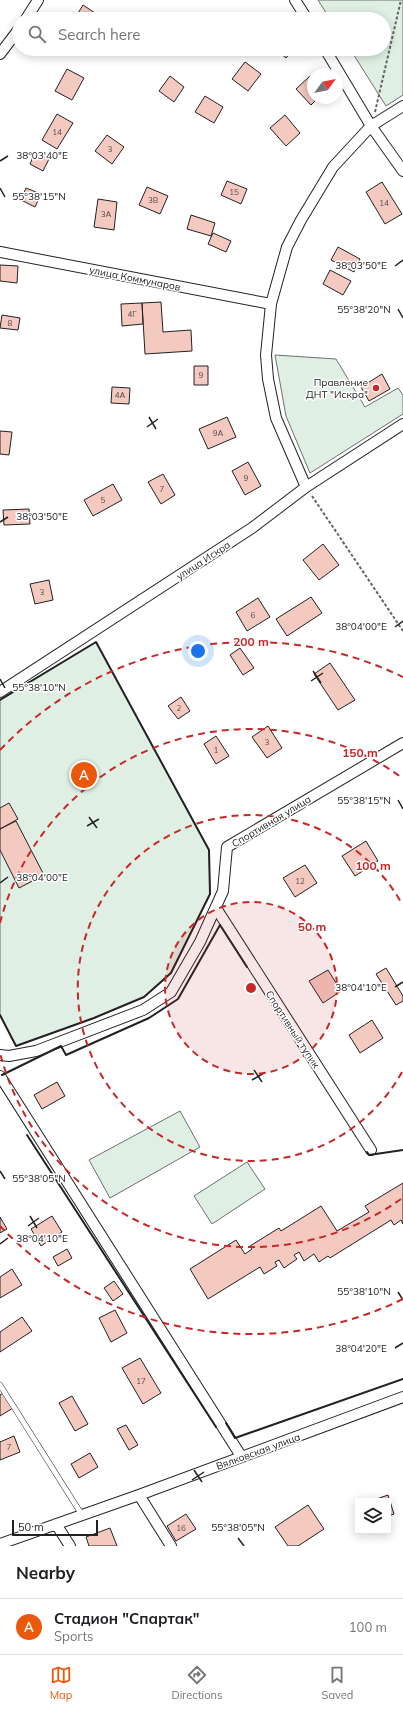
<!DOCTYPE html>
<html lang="en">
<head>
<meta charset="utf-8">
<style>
	body { margin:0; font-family:Mulish,sans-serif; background:#f2f2f2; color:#202124 }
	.controls { position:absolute; right:12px; bottom:12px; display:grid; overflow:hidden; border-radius:0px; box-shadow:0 2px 10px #0003 }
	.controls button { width:36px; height:36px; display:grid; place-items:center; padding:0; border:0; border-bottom:1px solid #e0e0e0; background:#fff; color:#202124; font:20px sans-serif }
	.compass { position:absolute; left:307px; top:68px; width:36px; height:36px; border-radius:50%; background:#fff; box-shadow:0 2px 10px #0003; rotate:57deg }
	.scale { position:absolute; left:12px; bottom:10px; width:86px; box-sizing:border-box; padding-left:4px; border:2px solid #222; border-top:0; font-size:11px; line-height:14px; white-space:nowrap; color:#222; -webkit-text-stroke:3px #fff; paint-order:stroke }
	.you { position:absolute; left:198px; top:651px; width:14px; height:14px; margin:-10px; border:3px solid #fff; border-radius:50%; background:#1a73e8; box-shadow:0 0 0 6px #1a73e833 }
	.badge { display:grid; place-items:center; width:26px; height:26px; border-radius:50%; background:#ea580c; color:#fff; font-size:13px; font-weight:700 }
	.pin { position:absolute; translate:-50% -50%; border:2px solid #fff; box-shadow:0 1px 4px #0006 }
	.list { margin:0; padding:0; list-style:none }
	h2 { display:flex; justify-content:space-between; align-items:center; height:52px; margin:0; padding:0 16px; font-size:17px }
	h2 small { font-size:13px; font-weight:400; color:#757577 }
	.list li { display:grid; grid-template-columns:26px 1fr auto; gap:12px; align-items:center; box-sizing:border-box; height:56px; padding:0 16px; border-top:1px solid #e0e0e0 }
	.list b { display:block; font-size:15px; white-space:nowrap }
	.list p { margin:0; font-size:13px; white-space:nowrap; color:#757577 }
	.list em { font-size:13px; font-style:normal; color:#757577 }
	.icon { flex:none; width:22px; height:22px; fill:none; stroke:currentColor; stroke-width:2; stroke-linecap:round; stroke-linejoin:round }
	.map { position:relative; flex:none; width:403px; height:1546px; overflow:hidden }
	.search { position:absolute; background:#fff; box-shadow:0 2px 10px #0003; left:12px; right:12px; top:12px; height:44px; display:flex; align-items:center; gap:10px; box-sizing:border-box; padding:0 14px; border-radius:22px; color:#757577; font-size:15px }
	.sheet { height:108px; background:#fff }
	nav { display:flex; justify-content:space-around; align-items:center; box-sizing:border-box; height:56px; border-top:1px solid #e0e0e0; background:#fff; font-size:11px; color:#757577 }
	nav a { display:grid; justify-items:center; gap:2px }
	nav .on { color:#ea580c }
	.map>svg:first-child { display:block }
	.green { fill:#e0efe3; stroke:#6f6f6f }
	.building { fill:#f3c9c0; stroke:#222 }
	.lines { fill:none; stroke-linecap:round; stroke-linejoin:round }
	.lane-casing { stroke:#222; stroke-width:6 }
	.street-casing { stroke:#222; stroke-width:12 }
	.path { stroke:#646464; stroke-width:2; stroke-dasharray:3 2; stroke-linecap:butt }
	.lane { stroke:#fff; stroke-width:5 }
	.street { stroke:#fff; stroke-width:10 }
	.wall { stroke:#222; stroke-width:2 }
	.ticks { fill:none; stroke:#222; stroke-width:1.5 }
	.ring { fill:none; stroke:#c62828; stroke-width:2; stroke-dasharray:7 5 }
	.poi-dot { fill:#c62828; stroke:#fff; stroke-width:1.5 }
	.labels { text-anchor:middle; stroke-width:3; stroke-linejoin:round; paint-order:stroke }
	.number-label { font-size:8px; fill:#564c4a }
	.street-label { font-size:10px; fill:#222; stroke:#fff }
	.poi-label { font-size:10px; fill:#222; stroke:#fff; text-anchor:end }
	.ticks-label { font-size:10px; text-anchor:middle; fill:#222; stroke:#fff; stroke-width:3; stroke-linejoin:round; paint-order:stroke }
	.centre { fill:#c62828; stroke:#fff; stroke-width:2 }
	.ring-label { font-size:12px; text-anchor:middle; font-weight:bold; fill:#c62828; stroke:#fff; stroke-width:3; stroke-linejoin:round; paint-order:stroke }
</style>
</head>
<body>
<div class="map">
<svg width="403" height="1546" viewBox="0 0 403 1546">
	<rect width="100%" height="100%" fill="#fff"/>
	<path class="green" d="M318,0H403V95L386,106L350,49H384V19H330Z
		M275,355L336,359L365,407L398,388L403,395V414L310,473L286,416Z
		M96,642L209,850L210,894L171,972L144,997L94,1018L16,1046L0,1015V700Z
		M180,1111L200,1147L110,1198L89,1160Z
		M247,1162L265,1189L212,1224L194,1196Z"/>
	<path class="building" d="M83,5L98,15L95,19L75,18Z
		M276,49H294L286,58Z
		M245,62L261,74L248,91L232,79Z
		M67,69L84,78L72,100L55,91Z
		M170,76L184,87L174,102L159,91Z
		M310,76L313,79V98H318L311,105L296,89Z
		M205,96L223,107L214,123L195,112Z
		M57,114L73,123L57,149L42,140Z
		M285,115L300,133L286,146L270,128Z
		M107,135L124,147L112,164L95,151Z
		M35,152L49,159L43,171L30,164Z
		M227,181L247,189L241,204L221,195Z
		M382,182L402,214L385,224L366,192Z
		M147,187L168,196L160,214L139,205Z
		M26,188L41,194L35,207L21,200Z
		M98,199L117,202L114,230L94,227Z
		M191,215L215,223L211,236L187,229Z
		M213,233L231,241L226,252L208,244Z
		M338,247L360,259L354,272L331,260Z
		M0,265L18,266L17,283L0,281Z
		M330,270L351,281L343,295L323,284Z
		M161,302L163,332L191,330L192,351L145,354L142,303Z
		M142,303L143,324L122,326L121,304Z
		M2,315L20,318L18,330L0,328Z
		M194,366H208V385H194Z
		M382,374L390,389L369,401L361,387Z
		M112,387L130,388L129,404L111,403Z
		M227,417L236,437L208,449L199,429Z
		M0,431L12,432L9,455L0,454Z
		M248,462L261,486L245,495L232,471Z
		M163,474L175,495L161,504L148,482Z
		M113,484L122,500L93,516L84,500Z
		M29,509L30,524L4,525L3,510Z
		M323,544L339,565L319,580L303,560Z
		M49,580L53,600L35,604L30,584Z
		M311,597L322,613L287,636L276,619Z
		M258,598L270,617L247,631L236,612Z
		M240,648L254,668L243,675L230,655Z
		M330,663L355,700L338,710L314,674Z
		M181,697L190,711L178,719L168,706Z
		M268,726L282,748L267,758L252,737Z
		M216,736L229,756L216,764L204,744Z
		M9,803L18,819L0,829V808Z
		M16,821L44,875L19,888L0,850V829Z
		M366,841L378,861L355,876L342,856Z
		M305,865L317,883L295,897L283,878Z
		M386,968L403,996V1001L396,1005L376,974Z
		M328,970L341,991L323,1003L309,981Z
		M372,1020L383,1038L360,1053L349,1035Z
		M57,1082L65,1096L42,1109L34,1095Z
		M403,1183V1224L401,1220L394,1225L391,1220L330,1258L328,1256L319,1262L314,1254L304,1261L299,1252L294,1255L297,1259L284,1268L279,1260L275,1262L277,1266L264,1274L260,1267L208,1299L190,1269L236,1240L245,1254L252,1249L250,1246L279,1228L281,1231L321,1206L337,1231L369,1212L365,1206Z
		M52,1216L62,1232L41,1246L31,1229Z
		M0,1217L7,1229L0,1233Z
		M67,1249L72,1258L58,1266L53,1257Z
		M12,1269L22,1285L0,1298V1277Z
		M114,1281L123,1294L113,1301L104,1288Z
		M115,1310L127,1333L111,1342L99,1318Z
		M22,1317L32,1331L0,1352V1332Z
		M140,1358L161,1393L143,1404L122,1368Z
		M3,1393L13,1408L0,1416V1395Z
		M72,1396L88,1424L75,1431L59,1403Z
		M126,1425L138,1445L129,1450L117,1429Z
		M14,1436L20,1452L0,1460V1442Z
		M90,1453L98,1467L79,1478L71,1464Z
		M388,1495L394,1514L388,1516V1501H371Z
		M308,1505L324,1529L298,1546H288L275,1527Z
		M186,1514L196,1529L176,1541L167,1526Z
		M110,1528L117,1546H89L86,1537Z"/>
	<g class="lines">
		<g class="lane-casing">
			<path id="lane" d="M0,1385L82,1515"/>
		</g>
		<g class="street-casing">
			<path id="street" d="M295,0L307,19
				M26,19L38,0
				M325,49L371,126L403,171
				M0,54L19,29
				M0,252L271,304
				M306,487L276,418L268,379L266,355L271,304L287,247L301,220L333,167L371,126L403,106
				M0,692L252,528L306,487L403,424
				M216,908L371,1150
				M0,1055L9,1056L36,1051L143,1010L171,992L200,942L223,891L227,847L403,743
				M0,1076L241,1456
				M139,1495L171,1546
				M56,1524L70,1546
				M0,1544L139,1495L403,1397"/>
		</g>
		<path class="path" d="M375,112L401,0
			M312,496L403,631"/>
		<use href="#lane" class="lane"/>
		<use href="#street" class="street"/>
		<path class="wall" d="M0,700L96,642L209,850L210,894L171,973L144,997L94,1018L16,1046L0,1015
			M2,1075L61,1046L66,1055L149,1018L178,999L220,925L247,967
			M27,1135L216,1427
			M367,1152L369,1155L403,1150
			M226,1423L235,1438L403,1379"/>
	</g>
	<path class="ticks" d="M0,161L8,156M0,188L5,197M395,266L403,260M398,309L403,318M149,417L156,429M147,427L158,419M0,522L8,517M395,627L403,621M313,671L321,683M0,679L5,688M311,681L323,673M398,800L403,809M89,817L97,828M87,826L99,819M0,883L8,877M395,987L403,982M254,1070L262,1082M252,1080L264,1073M0,1171L5,1179M30,1216L37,1228M28,1226L39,1218M0,1244L8,1238M398,1292L403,1300M395,1348L403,1343M194,1470L202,1482M192,1480L204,1472M238,1538L244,1546"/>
	<circle cx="251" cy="988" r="86" fill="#c62828" fill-opacity=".12"/>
	<g class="ring">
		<circle cx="251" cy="988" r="86"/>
		<path d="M402 1072A173 173 0 1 1 402 904"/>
		<path d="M401 1199A259 259 0 0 1 0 1053M0 923A259 259 0 0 1 401 777"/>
		<path d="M403 1299A346 346 0 0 1 0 1226M0 750A346 346 0 0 1 403 677"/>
	</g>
	<circle class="poi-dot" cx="376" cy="388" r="4"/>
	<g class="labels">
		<g class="number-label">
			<text x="57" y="135">14</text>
			<text x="110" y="152">3</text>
			<text x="234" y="195">15</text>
			<text x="153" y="203">3В</text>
			<text x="384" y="206">14</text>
			<text x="106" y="217">3А</text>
			<text x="132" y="317">4Г</text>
			<text x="10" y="326">8</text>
			<text x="201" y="378">9</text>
			<text x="120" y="398">4А</text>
			<text x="218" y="436">9А</text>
			<text x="246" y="481">9</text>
			<text x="162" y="492">7</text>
			<text x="103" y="503">5</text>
			<text x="42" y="595">3</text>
			<text x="253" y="618">6</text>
			<text x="179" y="711">2</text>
			<text x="267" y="745">3</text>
			<text x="216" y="753">1</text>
			<text x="300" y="884">12</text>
			<text x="141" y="1384">17</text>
			<text x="9" y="1450">7</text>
			<text x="181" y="1531">16</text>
		</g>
		<g class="street-label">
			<text transform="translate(135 278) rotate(11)" y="4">улица Коммунаров</text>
			<text transform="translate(203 560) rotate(-33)" y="4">улица Искра</text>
			<text transform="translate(271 821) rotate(-31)" y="4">Спортивная улица</text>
			<text transform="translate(293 1029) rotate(57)" y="4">Спортивный тупик</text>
			<text transform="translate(258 1451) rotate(-20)" y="4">Вялковская улица</text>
		</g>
		<g class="poi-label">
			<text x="368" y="386">Правление<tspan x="368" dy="12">ДНТ "Искра"</tspan></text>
		</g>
	</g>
	<g class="ticks-label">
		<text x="42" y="159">38°03'40"E</text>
		<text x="39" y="200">55°38'15"N</text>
		<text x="361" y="269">38°03'50"E</text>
		<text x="364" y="313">55°38'20"N</text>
		<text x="42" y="520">38°03'50"E</text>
		<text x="361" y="630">38°04'00"E</text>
		<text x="39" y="691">55°38'10"N</text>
		<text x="364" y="804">55°38'15"N</text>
		<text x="42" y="881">38°04'00"E</text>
		<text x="361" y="991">38°04'10"E</text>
		<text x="39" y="1182">55°38'05"N</text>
		<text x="42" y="1242">38°04'10"E</text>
		<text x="364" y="1295">55°38'10"N</text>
		<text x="361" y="1352">38°04'20"E</text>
		<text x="238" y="1531">55°38'05"N</text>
	</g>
	<circle cx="251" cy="988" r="6" class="centre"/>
	<g class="ring-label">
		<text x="251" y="646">200 m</text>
		<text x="360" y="757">150 m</text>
		<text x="373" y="870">100 m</text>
		<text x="312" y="931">50 m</text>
	</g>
</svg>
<div class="controls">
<button><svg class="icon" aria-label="layers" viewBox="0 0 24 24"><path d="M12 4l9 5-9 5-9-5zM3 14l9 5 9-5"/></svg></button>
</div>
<svg class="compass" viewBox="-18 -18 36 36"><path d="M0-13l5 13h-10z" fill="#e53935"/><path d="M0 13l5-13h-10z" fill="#757577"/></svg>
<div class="scale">50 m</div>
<div class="you"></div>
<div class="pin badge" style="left:84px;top:775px">A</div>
<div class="search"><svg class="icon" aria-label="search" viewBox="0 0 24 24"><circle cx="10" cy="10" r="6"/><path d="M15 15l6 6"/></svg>Search here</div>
</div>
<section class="sheet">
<h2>Nearby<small></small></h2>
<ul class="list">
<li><span class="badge">A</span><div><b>Стадион &quot;Спартак&quot;</b><p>Sports</p></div><em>100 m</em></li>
</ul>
</section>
<nav>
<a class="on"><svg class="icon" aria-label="map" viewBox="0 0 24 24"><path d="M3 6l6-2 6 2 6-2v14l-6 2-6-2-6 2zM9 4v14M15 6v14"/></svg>Map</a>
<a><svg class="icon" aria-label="directions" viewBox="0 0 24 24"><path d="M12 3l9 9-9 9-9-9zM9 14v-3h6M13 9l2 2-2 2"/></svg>Directions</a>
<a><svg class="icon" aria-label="saved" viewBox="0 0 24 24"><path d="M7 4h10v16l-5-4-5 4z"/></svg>Saved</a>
</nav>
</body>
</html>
